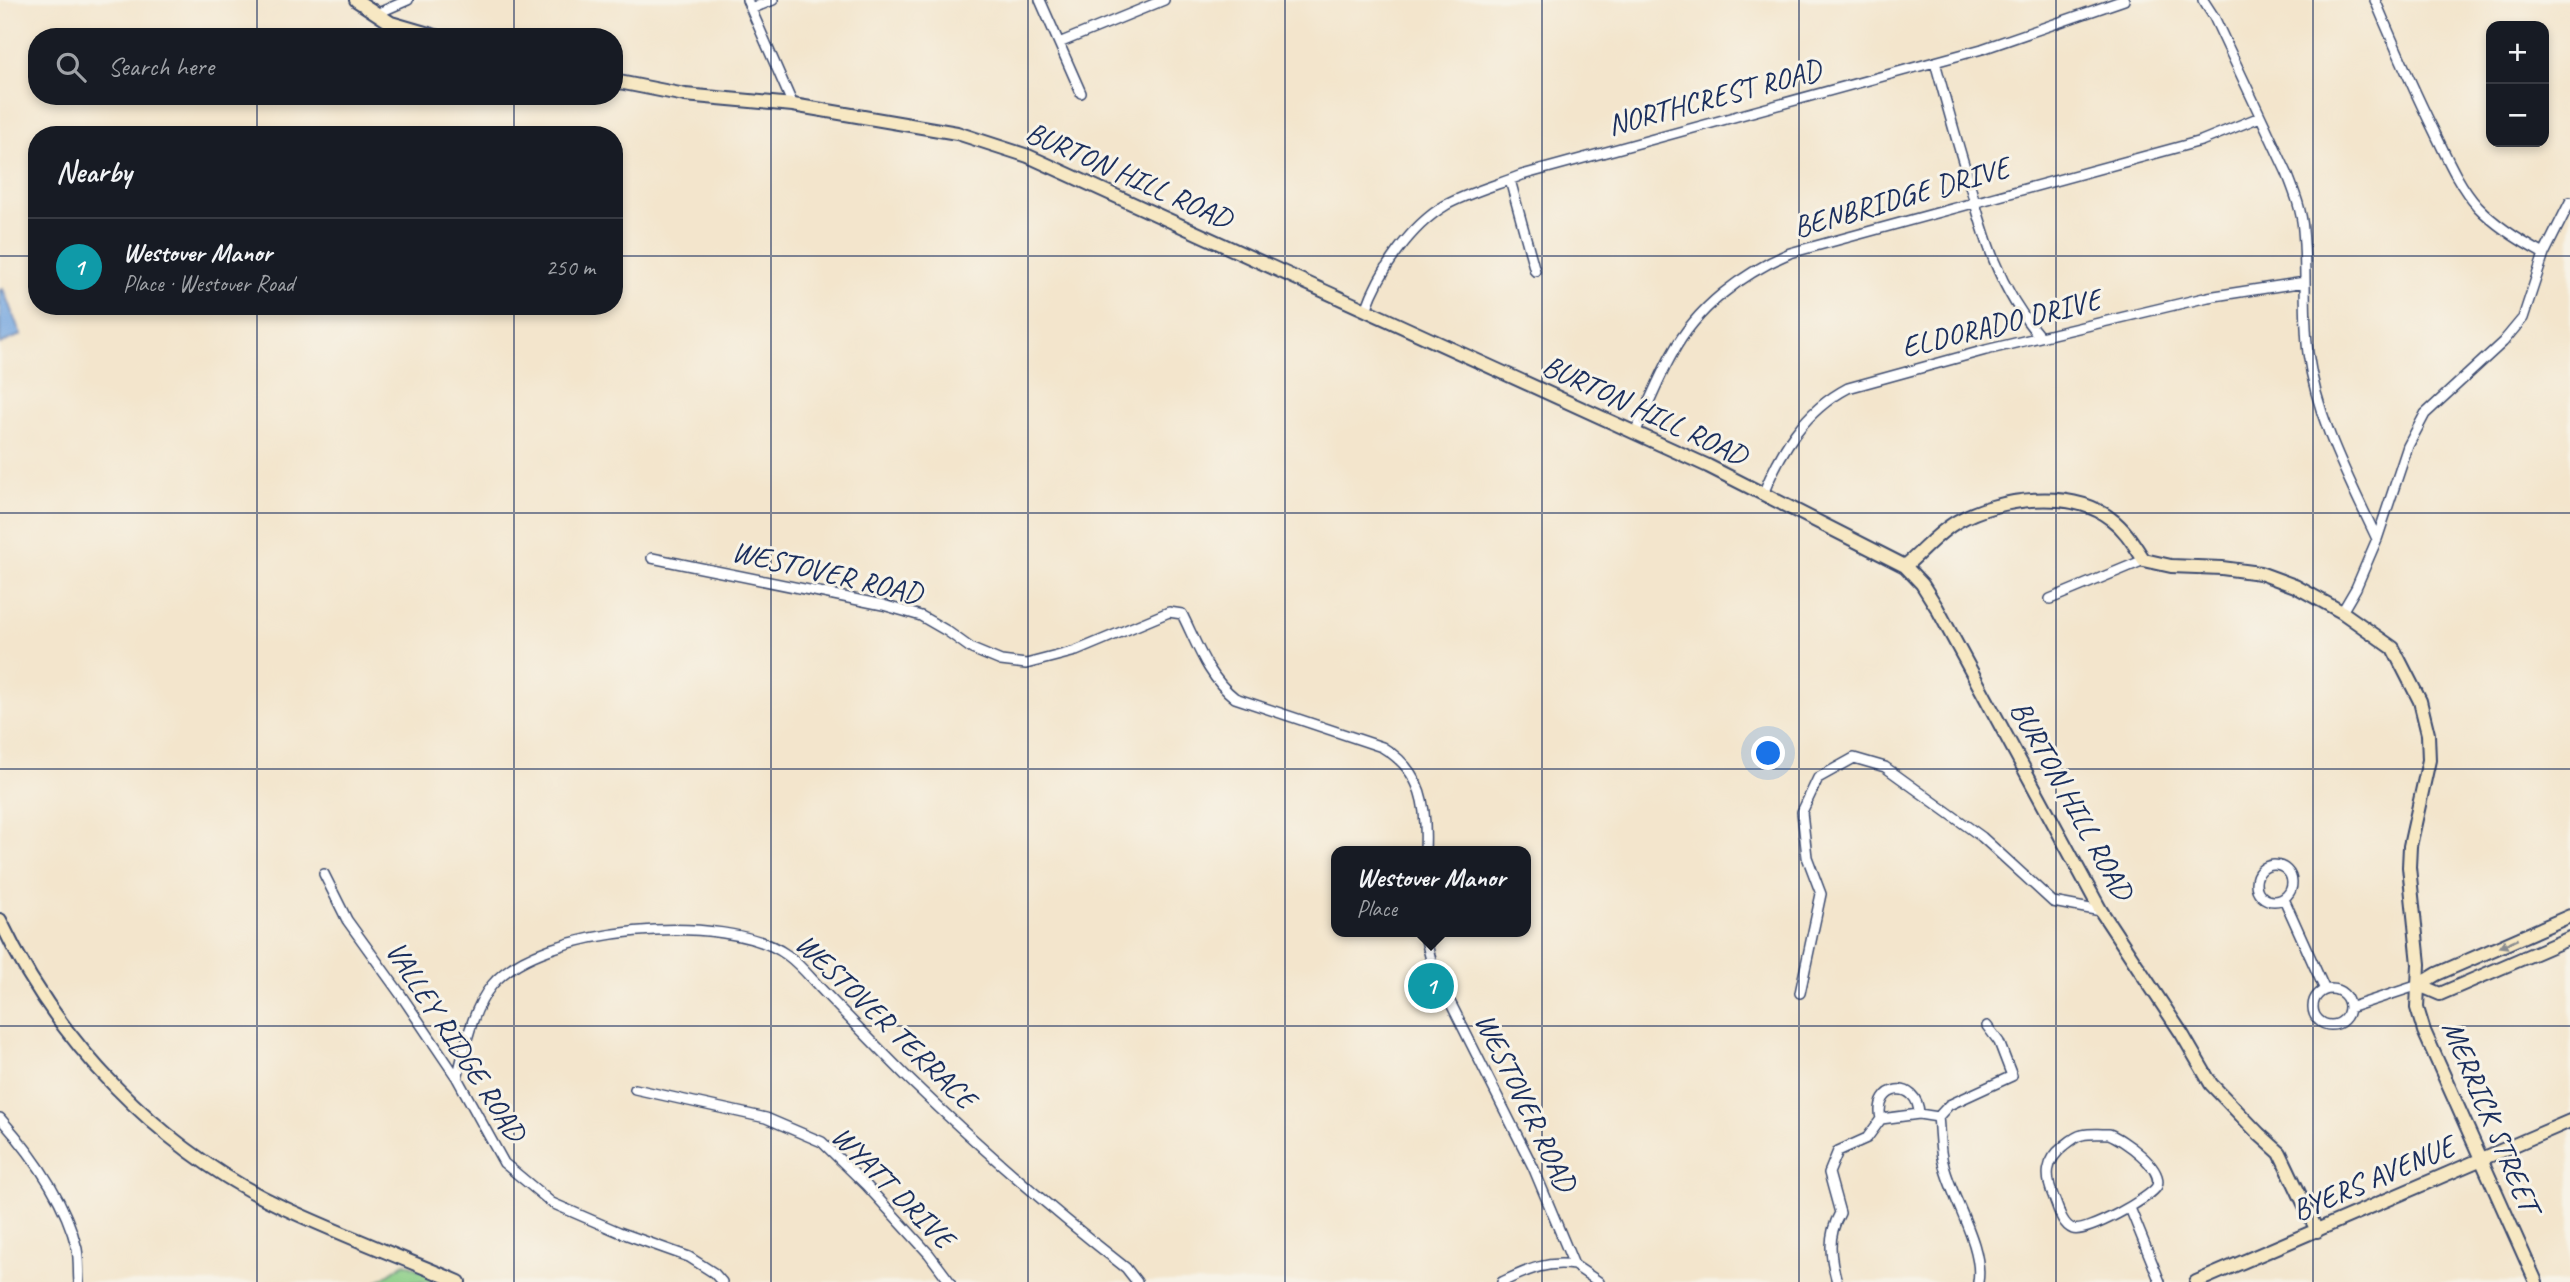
<!DOCTYPE html>
<html lang="en">
<head>
<meta charset="utf-8">
<style>
	body { margin:0; font-family:Caveat,sans-serif; background:#242831; color:#f1f3f6 }
	.controls { position:absolute; right:21px; top:21px; display:grid; overflow:hidden; border-radius:14px; box-shadow:0 4px 10px #0003 }
	.controls button { width:63px; height:63px; display:grid; place-items:center; padding:0; border:0; border-bottom:2px solid #363941; background:#171b24; color:#f1f3f6; font:35px sans-serif }
	.you { position:absolute; left:1769px; top:754px; width:24px; height:24px; margin:-18px; border:5px solid #fff; border-radius:50%; background:#1a73e8; box-shadow:0 0 0 10px #1a73e833 }
	.badge { display:grid; place-items:center; width:46px; height:46px; border-radius:50%; background:#ea580c; color:#fff; font-size:23px; font-weight:700 }
	.pin { position:absolute; translate:-50% -50%; border:4px solid #fff; box-shadow:0 2px 7px #0006 }
	.popup { position:absolute; left:1331px; top:846px; width:200px; height:91px; box-sizing:border-box; display:grid; place-content:center; border-radius:14px; background:#171b24; filter:drop-shadow(0 2px 5px #0005); font-size:23px; white-space:nowrap; color:#9ea1a6 }
	.popup b { font-size:26px; color:#f1f3f6 }
	.popup::after { content:''; position:absolute; left:50%; top:100%; margin-left:-14px; border:14px solid transparent; border-top-color:#171b24 }
	.list { margin:0; padding:0; list-style:none }
	h2 { display:flex; justify-content:space-between; align-items:center; height:91px; margin:0; padding:0 28px; font-size:30px }
	h2 small { font-size:23px; font-weight:400; color:#9ea1a6 }
	.list li { display:grid; grid-template-columns:46px 1fr auto; gap:21px; align-items:center; box-sizing:border-box; height:98px; padding:0 28px; border-top:2px solid #363941 }
	.list b { display:block; font-size:26px; white-space:nowrap }
	.list p { margin:0; font-size:23px; white-space:nowrap; color:#9ea1a6 }
	.list em { font-size:23px; font-style:normal; color:#9ea1a6 }
	.icon { flex:none; width:38px; height:38px; fill:none; stroke:currentColor; stroke-width:2; stroke-linecap:round; stroke-linejoin:round }
	.map { position:relative; flex:none; width:2570px; height:1282px; overflow:hidden }
	.search { position:absolute; background:#171b24; box-shadow:0 4px 10px #0003; left:28px; top:28px; width:595px; height:77px; display:flex; align-items:center; gap:18px; box-sizing:border-box; padding:0 24px; border-radius:28px; color:#9ea1a6; font-size:26px }
	.panel { position:absolute; background:#171b24; box-shadow:0 4px 10px #0003; left:28px; top:126px; width:595px; height:189px; border-radius:28px }
	.map>svg:first-child { display:block }
	.green { fill:#8acd86; stroke:#527e72; stroke-width:2 }
	.water { fill:#74a6df; stroke:#486a9e; stroke-width:2 }
	.lines { fill:none; stroke-linecap:round; stroke-linejoin:round }
	.street-casing { stroke:#3b4a6e; stroke-width:12 }
	.secondary-casing { stroke:#3b4a6e; stroke-width:16 }
	.street { stroke:#fff; stroke-width:9 }
	.secondary { stroke:#f7e8c3; stroke-width:12 }
	.oneway { fill:#898c90 }
	.grid { fill:none; stroke:#1b2f5e; stroke-width:2; stroke-opacity:0.55 }
	.labels { text-anchor:middle; stroke-width:6; stroke-linejoin:round; paint-order:stroke }
	.street-label { font-size:30px; fill:#1b2f5e; stroke:#f7f3e8 }
</style>
</head>
<body>
<div class="map">
<svg width="2570" height="1282" viewBox="0 0 2570 1282">
	<rect width="100%" height="100%" fill="#f7f3e8"/>
	<filter id="ink" filterUnits="userSpaceOnUse"><feTurbulence type="fractalNoise" baseFrequency=".0143" numOctaves="2"/><feDisplacementMap in="SourceGraphic" scale="14" xChannelSelector="R" yChannelSelector="G"/><feConvolveMatrix kernelMatrix="1 2 1 2 8 2 1 2 1" color-interpolation-filters="sRGB"/></filter>
	<filter id="wash" filterUnits="userSpaceOnUse"><feTurbulence type="fractalNoise" baseFrequency=".00686" numOctaves="4" result="noise"/><feDisplacementMap in="SourceGraphic" scale="28" xChannelSelector="R" yChannelSelector="G"/><feGaussianBlur stdDeviation="1.57" result="paint"/><feColorMatrix in="noise" values="0 0 0 0 0 0 0 0 0 0 0 0 0 0 0 0 0 1.4 0 .05"/><feComposite in="paint" operator="in"/></filter>
	<g filter="url(#wash)">
		<rect width="100%" height="100%" fill="#f3e5cc"/>
		<path class="green" d="M405,1263L447,1282H377Z"/>
		<path class="water" d="M3,289L21,335L0,344V290Z"/>
	</g>
	<g filter="url(#ink)">
		<g class="lines">
			<g class="street-casing">
				<path id="street" d="M747,0L793,105
					M1040,0L1081,93
					M2203,0L2214,17L2287,173C2294,191 2302,211 2303,230C2307,271 2303,313 2308,353C2317,420 2349,479 2377,539L2356,588L2342,612
					M2375,0C2394,45 2413,89 2435,133C2447,158 2459,186 2478,207C2497,227 2520,241 2544,254
					M751,9L773,0
					M376,14L408,0
					M1059,43L1164,0
					M1935,62C1945,98 1955,135 1966,171C1983,233 1997,287 2040,337
					M1510,180L1535,271
					M1366,310C1379,272 1410,226 1446,205C1470,192 1497,185 1522,175L1982,49L2124,0
					M1635,433C1647,407 1658,379 1672,354C1697,307 1742,274 1790,253L2201,141L2260,117
					M1763,494C1781,450 1804,411 1848,388L1986,350L2208,297L2305,282
					M2377,539L2408,446L2425,414L2503,342L2523,318L2544,254L2570,202
					M652,558L883,605L921,616L947,631L972,649L1001,661L1026,664L1076,651L1169,612L1182,614C1197,644 1208,677 1235,698L1382,747C1423,771 1427,807 1425,851
					M2050,599L2144,560
					M2256 883a18 18 0 1 1 36 0a18 18 0 1 1-36 0Z
					M324,874L347,920L401,995L457,1078L504,1163L552,1203L619,1232L689,1257L714,1273L722,1282
					M2284,899L2325,990
					M1424,932L1433,968L1533,1167L1574,1265L1599,1282
					M2313 1007a18 18 0 1 1 36 0a18 18 0 1 1-36 0Z
					M1800,993L1821,894L1807,857L1802,812L1818,778L1854,758L1885,767L1982,837L2053,902L2101,911
					M2349,1008L2419,985
					M457,1078C465,1048 472,1009 492,985C540,926 727,911 787,955C801,965 813,981 825,993C853,1022 881,1051 910,1080C979,1147 1051,1209 1126,1268L1137,1282
					M635,1089L766,1118L822,1142L866,1185L929,1254L950,1282
					M0,1118C33,1155 65,1199 77,1249C79,1260 78,1271 79,1282
					M1881,1119C1873,1084 1918,1078 1919,1114
					M2109,1134C2123,1139 2164,1168 2157,1186C2151,1198 2085,1234 2073,1229C2062,1225 2058,1208 2054,1198C2045,1177 2045,1161 2064,1146C2069,1142 2076,1136 2082,1135C2091,1133 2100,1134 2109,1134Z
					M2130,1208L2160,1282
					M1502,1282C1528,1270 1545,1261 1574,1265
					M1837,1282C1830,1257 1827,1236 1840,1213L1829,1173L1838,1151L1867,1138L1881,1119L1919,1114L1938,1117
					M1978,1282C1984,1247 1953,1201 1944,1166C1939,1151 1940,1133 1938,1117L1949,1105L2012,1076L1999,1042L1987,1026"/>
			</g>
			<g class="secondary-casing">
				<path id="secondary" d="M356,0L391,23L439,37
					M614,81L685,95L793,105L957,133L1028,156L1708,466L1905,566L1922,584L1937,608L2101,911L2182,1034L2211,1084L2259,1134L2280,1153L2317,1231
					M1905,566C1922,552 1938,532 1958,521C1998,498 2072,488 2111,519C2126,530 2134,545 2144,560L2171,566L2222,568L2260,573L2295,586L2342,612L2393,648L2420,701L2428,734L2429,760L2410,846L2409,867L2419,964L2417,1008L2424,1031L2536,1282
					M0,920C57,1042 159,1149 282,1207C340,1234 400,1257 459,1282
					M2419,985L2437,974L2570,916
					M2419,985L2440,994L2570,938
					M2196,1282L2570,1121"/>
			</g>
			<use href="#street" class="street"/>
			<use href="#secondary" class="secondary"/>
		</g>
		<defs><path id="oneway-solid" d="M-6-.8H1V-3.2L6.5 0L1 3.2V.8H-6Z" transform="scale(1.75)"/></defs>
		<use class="oneway" href="#oneway-solid" transform="translate(2508 943) rotate(157)"/>
	</g>
	<path class="grid" d="M257,0V37M514,0V37M771,0V1282M1028,0V1282M1285,0V1282M1542,0V1282M1799,0V1282M2056,0V1282M2313,0V1282M257,96V135M514,96V135M0,256H37M614,256H2570M257,306V1282M514,306V1282M0,513H2570M0,769H2570M0,1026H2570"/>
	<g class="labels">
		<g class="street-label">
			<text transform="translate(1714 97) rotate(-15)" y="10">NORTHCREST ROAD</text>
			<text transform="translate(1129 175) rotate(24)" y="10">BURTON HILL ROAD</text>
			<text transform="translate(1901 197) rotate(-16)" y="10">BENBRIDGE DRIVE</text>
			<text transform="translate(2001 323) rotate(-14)" y="10">ELDORADO DRIVE</text>
			<text transform="translate(1645 410) rotate(25)" y="10">BURTON HILL ROAD</text>
			<text transform="translate(827 572) rotate(13)" y="10">WESTOVER ROAD</text>
			<text transform="translate(2072 800) rotate(61)" y="10">BURTON HILL ROAD</text>
			<text transform="translate(886 1021) rotate(44)" y="10">WESTOVER TERRACE</text>
			<text transform="translate(456 1041) rotate(57)" y="10">VALLEY RIDGE ROAD</text>
			<text transform="translate(1526 1102) rotate(64)" y="10">WESTOVER ROAD</text>
			<text transform="translate(2491 1116) rotate(67)" y="10">MERRICK STREET</text>
			<text transform="translate(2373 1178) rotate(-23)" y="10">BYERS AVENUE</text>
			<text transform="translate(893 1187) rotate(45)" y="10">WYATT DRIVE</text>
		</g>
	</g>
</svg>
<div class="controls">
<button>+</button>
<button>−</button>
</div>
<div class="you"></div>
<div class="pin badge" style="left:1431px;top:986px;background:#0f9aa8">1</div>
<div class="popup"><b>Westover Manor</b>Place</div>
<div class="search"><svg class="icon" aria-label="search" viewBox="0 0 24 24"><circle cx="10" cy="10" r="6"/><path d="M15 15l6 6"/></svg>Search here</div>
<section class="panel">
<h2>Nearby<small></small></h2>
<ul class="list">
<li><span class="badge" style="background:#0f9aa8">1</span><div><b>Westover Manor</b><p>Place · Westover Road</p></div><em>250 m</em></li>
</ul>
</section>
</div>
</body>
</html>
